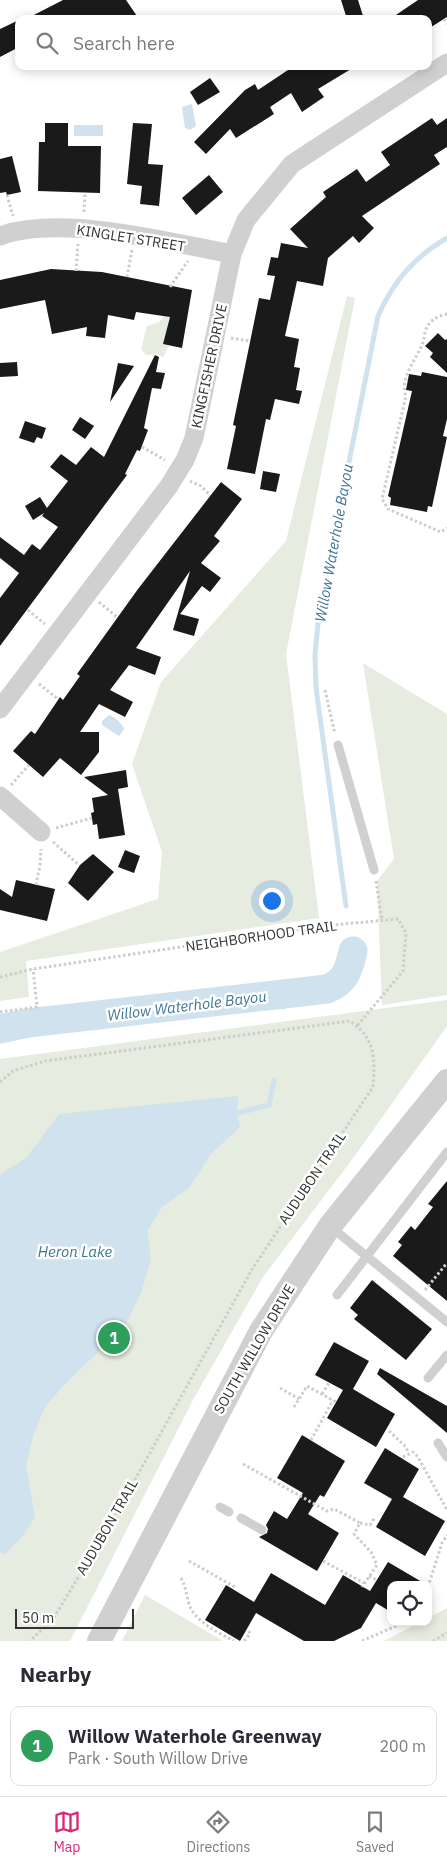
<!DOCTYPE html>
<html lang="en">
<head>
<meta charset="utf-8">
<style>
	body { margin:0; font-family:"IBM Plex Sans",sans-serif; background:#f2f2f3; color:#2b2b33 }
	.controls { position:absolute; right:15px; bottom:15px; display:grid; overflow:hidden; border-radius:10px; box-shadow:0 2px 12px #0003 }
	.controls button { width:45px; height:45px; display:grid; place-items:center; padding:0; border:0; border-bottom:1px solid #e1e1e2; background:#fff; color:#2b2b33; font:25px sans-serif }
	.scale { position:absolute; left:15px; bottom:12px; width:119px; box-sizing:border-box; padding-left:5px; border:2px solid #333; border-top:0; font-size:14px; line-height:18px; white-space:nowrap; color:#333; -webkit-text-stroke:4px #fff; paint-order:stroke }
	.you { position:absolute; left:271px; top:900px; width:18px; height:18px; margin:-12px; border:4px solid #fff; border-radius:50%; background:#1a73e8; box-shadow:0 0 0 8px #1a73e833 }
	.badge { display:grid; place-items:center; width:32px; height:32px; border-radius:50%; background:#db2777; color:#fff; font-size:16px; font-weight:700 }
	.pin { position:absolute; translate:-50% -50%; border:2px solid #fff; box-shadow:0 1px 5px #0006 }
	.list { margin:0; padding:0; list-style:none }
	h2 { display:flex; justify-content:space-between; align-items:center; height:65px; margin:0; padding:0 20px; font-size:21px }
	h2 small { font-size:16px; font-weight:400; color:#7c7c81 }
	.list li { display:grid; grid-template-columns:32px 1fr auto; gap:15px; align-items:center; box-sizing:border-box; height:80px; margin:0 10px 10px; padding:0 10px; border:1px solid #e1e1e2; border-radius:10px }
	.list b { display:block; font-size:19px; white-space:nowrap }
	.list p { margin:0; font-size:16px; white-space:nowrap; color:#7c7c81 }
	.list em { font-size:16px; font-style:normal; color:#7c7c81 }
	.icon { flex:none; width:28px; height:28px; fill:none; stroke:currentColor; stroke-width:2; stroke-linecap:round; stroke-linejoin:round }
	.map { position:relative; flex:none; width:447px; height:1641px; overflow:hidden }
	.search { position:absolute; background:#fff; box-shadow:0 2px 12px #0003; left:15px; right:15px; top:15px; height:55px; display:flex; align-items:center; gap:12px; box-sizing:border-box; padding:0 18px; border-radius:10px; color:#7c7c81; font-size:19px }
	.sheet { height:155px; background:#fff }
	nav { display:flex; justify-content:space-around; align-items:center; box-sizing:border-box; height:70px; border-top:1px solid #e1e1e2; background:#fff; font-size:14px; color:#7c7c81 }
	nav a { display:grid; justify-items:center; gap:2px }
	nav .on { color:#db2777 }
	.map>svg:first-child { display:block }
	.green { fill:#e6ecdf }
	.water { fill:#cfe2ee }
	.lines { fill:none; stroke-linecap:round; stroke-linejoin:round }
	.stream { stroke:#cfe2ee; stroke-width:5 }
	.river { stroke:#cfe2ee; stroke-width:29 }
	.building { fill:#1a1a1a }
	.path { stroke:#cdcdcd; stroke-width:3; stroke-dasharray:2.5 2.5; stroke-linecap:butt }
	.service { stroke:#d0d0d0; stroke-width:9 }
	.minor { stroke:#d0d0d0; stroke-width:19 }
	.tertiary { stroke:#d0d0d0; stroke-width:24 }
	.labels { text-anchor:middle; stroke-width:5; stroke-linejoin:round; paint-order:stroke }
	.street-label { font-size:14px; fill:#333; stroke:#fff }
	.water-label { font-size:15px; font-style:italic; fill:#3f7597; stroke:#fff }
</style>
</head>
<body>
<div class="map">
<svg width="447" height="1641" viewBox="0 0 447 1641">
	<rect width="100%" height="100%" fill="#fff"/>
	<path class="green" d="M347,296L355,298L286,654L319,918L26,961L29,997L0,1001V952L158,899L162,852L132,764L161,682L286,541Z
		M164,316L170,317L163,344L169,345L163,358L159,354L146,355L141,349L147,326L159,322Z
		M363,663L447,714V995L382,1005L377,881L394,859Z
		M447,1000V1026L354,1157L263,1277L193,1400L70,1641H0V1059Z
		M145,1595L223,1641H122Z
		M447,1608V1641H384L420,1622H428V1618Z"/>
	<path class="water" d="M192,104L196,126L190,130L185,128L182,107Z
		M74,125H103V136H74Z
		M109,715C114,716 123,724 124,729L119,736L102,725V721Z
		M238,1096L237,1113L240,1127L211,1154L189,1188L162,1207L147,1231L151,1259L141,1293L125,1326L65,1384L45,1407L33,1436L26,1466L35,1517L24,1534L5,1554L0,1553V1175L27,1157L59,1114Z"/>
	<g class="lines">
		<path class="stream" d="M346,906L316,688L315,655L319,613L378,316C393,282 414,257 447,238
			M281,994L283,1007
			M231,1115L269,1105L274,1080"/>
		<path class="river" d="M0,1029L28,1023L327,989C345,982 349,970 353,951"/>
	</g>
	<path class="building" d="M63,0H126L139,19H26Z
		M341,0H358L364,19H347Z
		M418,0H447V17L428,29V19H390Z
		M19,20V47L0,57V29Z
		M294,66H356L318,89L324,97L302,112L291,93L270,107L274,114L236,138L230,129L206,154L194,142L245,90L255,84L258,90Z
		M210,78L220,92L198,105L190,92Z
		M432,118L437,125L447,118V147L434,155L440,164L362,216L374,228L359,243L353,236L328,258L323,286L297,281L285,336L299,339L294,367L300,368L296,390L302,391L299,404L275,399L270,420L266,419L255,474L227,469L236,426L233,425L259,298L270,300L275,276L267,275L271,257L278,258L281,243L308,248L290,229L326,197L323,192L357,169L366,182L390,165L381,152Z
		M45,123H68V146H101L100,193L38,191L39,142H45Z
		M133,123L152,124L148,164L163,165L159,206L140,204L142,186L127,184Z
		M12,156L21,192L7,195L6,192L0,193V159Z
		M209,175L223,192L196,215L182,198Z
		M51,269L102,272L192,290L182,348L163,344L170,317L136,312L134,320L108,315L105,338L86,336L87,327L52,334L45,300L0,309V280Z
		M438,333L445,340L447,339V373L430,357L433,353L425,346Z
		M155,355L159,357L156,372L165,373L161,389L152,388L144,428L148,430L140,451L137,450L125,474L127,475L0,646V598L19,573L0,558V537L24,555L32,544L40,550L58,527L42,516L44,513L33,520L25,506L40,497L47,508L68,481L50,467L61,454L76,465L91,447L104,457Z
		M17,362L18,376L0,377V363Z
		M118,363L134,366L110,402Z
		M422,372L447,377V419L443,436L447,437L432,507L428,506L427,512L390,505L391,498L388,496L412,391L406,390L409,374L421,376Z
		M80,417L94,426L85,439L72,430Z
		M25,421L46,428L42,439L37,437L34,443L19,438Z
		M263,471L280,474L276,492L260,489Z
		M221,482L242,499L214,536L220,541L201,563L221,578L210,592L202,586L180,614L199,619L194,636L173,630L190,571L136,648L161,657L155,675L129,665L110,690L133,702L125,717L99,704L80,732H99V752L81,775L60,758L43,777L13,751L31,731L35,734L60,697L63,700L80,676L77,674L138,589Z
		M126,770L128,787L118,789L125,835L99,839L97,824L93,825L91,813L94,812L92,798L108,795L84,777Z
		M125,850L140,856L134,873L118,867Z
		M93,854L114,872L88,901L68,883L80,865Z
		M16,880L55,889L47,921L0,910V889L12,897Z
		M447,1181V1301L393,1256L402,1245L398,1242L411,1226L415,1230L433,1207L428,1204Z
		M372,1280L432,1329L406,1360L354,1319L358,1315L350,1308Z
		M334,1342L369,1361L353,1389L395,1414L376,1447L327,1418L343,1390L315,1375Z
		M380,1368L447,1406V1433L377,1374Z
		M302,1435L345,1461L324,1497L320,1495L308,1514L339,1533L317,1571L259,1537L267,1533L268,1529L266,1525L274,1511L287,1519L303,1493L277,1478Z
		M385,1448L419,1469L403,1497L445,1521L425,1556L376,1527L392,1499L364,1483Z
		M388,1562L427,1585H391V1612L376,1603L361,1628L334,1641H304L256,1613L240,1641L205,1620L226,1585L254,1602L271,1573L325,1605L343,1575L370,1591Z"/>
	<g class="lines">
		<path class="path" d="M444,19L447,24
			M7,195L13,216
			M84,212L85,193
			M76,271L78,244
			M127,277L132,250
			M170,287L188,261
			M447,314C441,315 434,318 430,323C424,328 425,338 422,345C416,359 399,380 406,396L382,499L388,509L441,532L447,528
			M231,338L250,341
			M142,447L165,460
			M190,481L201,486L210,495
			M99,602L118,618
			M28,610L45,624
			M39,684L58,699
			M325,690L335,734
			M11,785L29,765
			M56,828L92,818
			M53,842L79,865
			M376,881L382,920
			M36,885L40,865L41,849
			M0,977L33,969L321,926L398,919L406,933L403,971L357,1026
			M0,1012L37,1007L33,969
			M0,1082L13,1071L45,1061L350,1021C376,1039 375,1058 373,1087L251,1271L107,1530L53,1619L30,1641
			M425,1290L447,1263
			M280,1388L299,1399
			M322,1394L329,1383
			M294,1407L307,1386L336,1402
			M389,1431L406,1447L408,1453
			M311,1440L333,1400
			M403,1457L413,1452L418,1457L447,1510
			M243,1464L327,1511L334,1509L360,1523L354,1534L371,1552L377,1565L362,1587
			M360,1523L370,1525L375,1517
			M189,1561L235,1587
			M323,1561L364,1583
			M369,1576L377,1580
			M181,1578C186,1587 186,1594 189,1604C194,1621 219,1633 234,1641
			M428,1587L442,1543L447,1535
			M244,1641L250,1634L248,1629
			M362,1641L405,1622
			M433,1641L447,1633"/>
		<path class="service" d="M338,745L374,870
			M331,1227L447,1322
			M337,1295L447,1152
			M428,1378L447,1355
			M438,1443L447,1457
			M220,1507L229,1512
			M241,1518L262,1530"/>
		<path class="minor" d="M0,236C60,214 169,242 232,254
			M0,709L169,486L185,460L194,438L232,254L246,220L292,164L447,63
			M0,796L41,832"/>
		<path class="tertiary" d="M99,1641L261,1331L330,1226L447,1081"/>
	</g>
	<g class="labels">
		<g class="street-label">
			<text transform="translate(131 238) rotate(9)" y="5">KINGLET STREET</text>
			<text transform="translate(209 366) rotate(-78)" y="5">KINGFISHER DRIVE</text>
			<text transform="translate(261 936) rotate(-8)" y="5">NEIGHBORHOOD TRAIL</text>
			<text transform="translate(312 1178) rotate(-56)" y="5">AUDUBON TRAIL</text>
			<text transform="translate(254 1349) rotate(-60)" y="5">SOUTH WILLOW DRIVE</text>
			<text transform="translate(107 1527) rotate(-60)" y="5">AUDUBON TRAIL</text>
		</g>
		<g class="water-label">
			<text transform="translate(334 543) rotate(-80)" y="5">Willow Waterhole Bayou</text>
			<text transform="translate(187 1006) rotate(-7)" y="5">Willow Waterhole Bayou</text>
			<text x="75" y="1257">Heron Lake</text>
		</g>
	</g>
</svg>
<div class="controls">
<button><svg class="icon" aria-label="locate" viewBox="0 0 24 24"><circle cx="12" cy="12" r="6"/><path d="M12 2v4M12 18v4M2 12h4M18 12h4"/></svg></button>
</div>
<div class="scale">50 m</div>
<div class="you"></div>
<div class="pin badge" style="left:114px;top:1338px;background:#2e9e5b">1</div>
<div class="search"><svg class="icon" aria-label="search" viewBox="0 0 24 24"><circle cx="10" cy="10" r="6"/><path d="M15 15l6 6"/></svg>Search here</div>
</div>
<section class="sheet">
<h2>Nearby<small></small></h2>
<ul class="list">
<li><span class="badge" style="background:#2e9e5b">1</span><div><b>Willow Waterhole Greenway</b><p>Park · South Willow Drive</p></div><em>200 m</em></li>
</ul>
</section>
<nav>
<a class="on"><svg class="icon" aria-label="map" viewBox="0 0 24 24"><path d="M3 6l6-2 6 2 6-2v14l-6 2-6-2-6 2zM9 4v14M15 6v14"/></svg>Map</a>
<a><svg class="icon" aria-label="directions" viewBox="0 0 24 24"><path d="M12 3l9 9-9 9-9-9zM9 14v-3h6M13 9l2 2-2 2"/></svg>Directions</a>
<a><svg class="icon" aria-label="saved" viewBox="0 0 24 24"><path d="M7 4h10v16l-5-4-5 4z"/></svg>Saved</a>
</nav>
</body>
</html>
